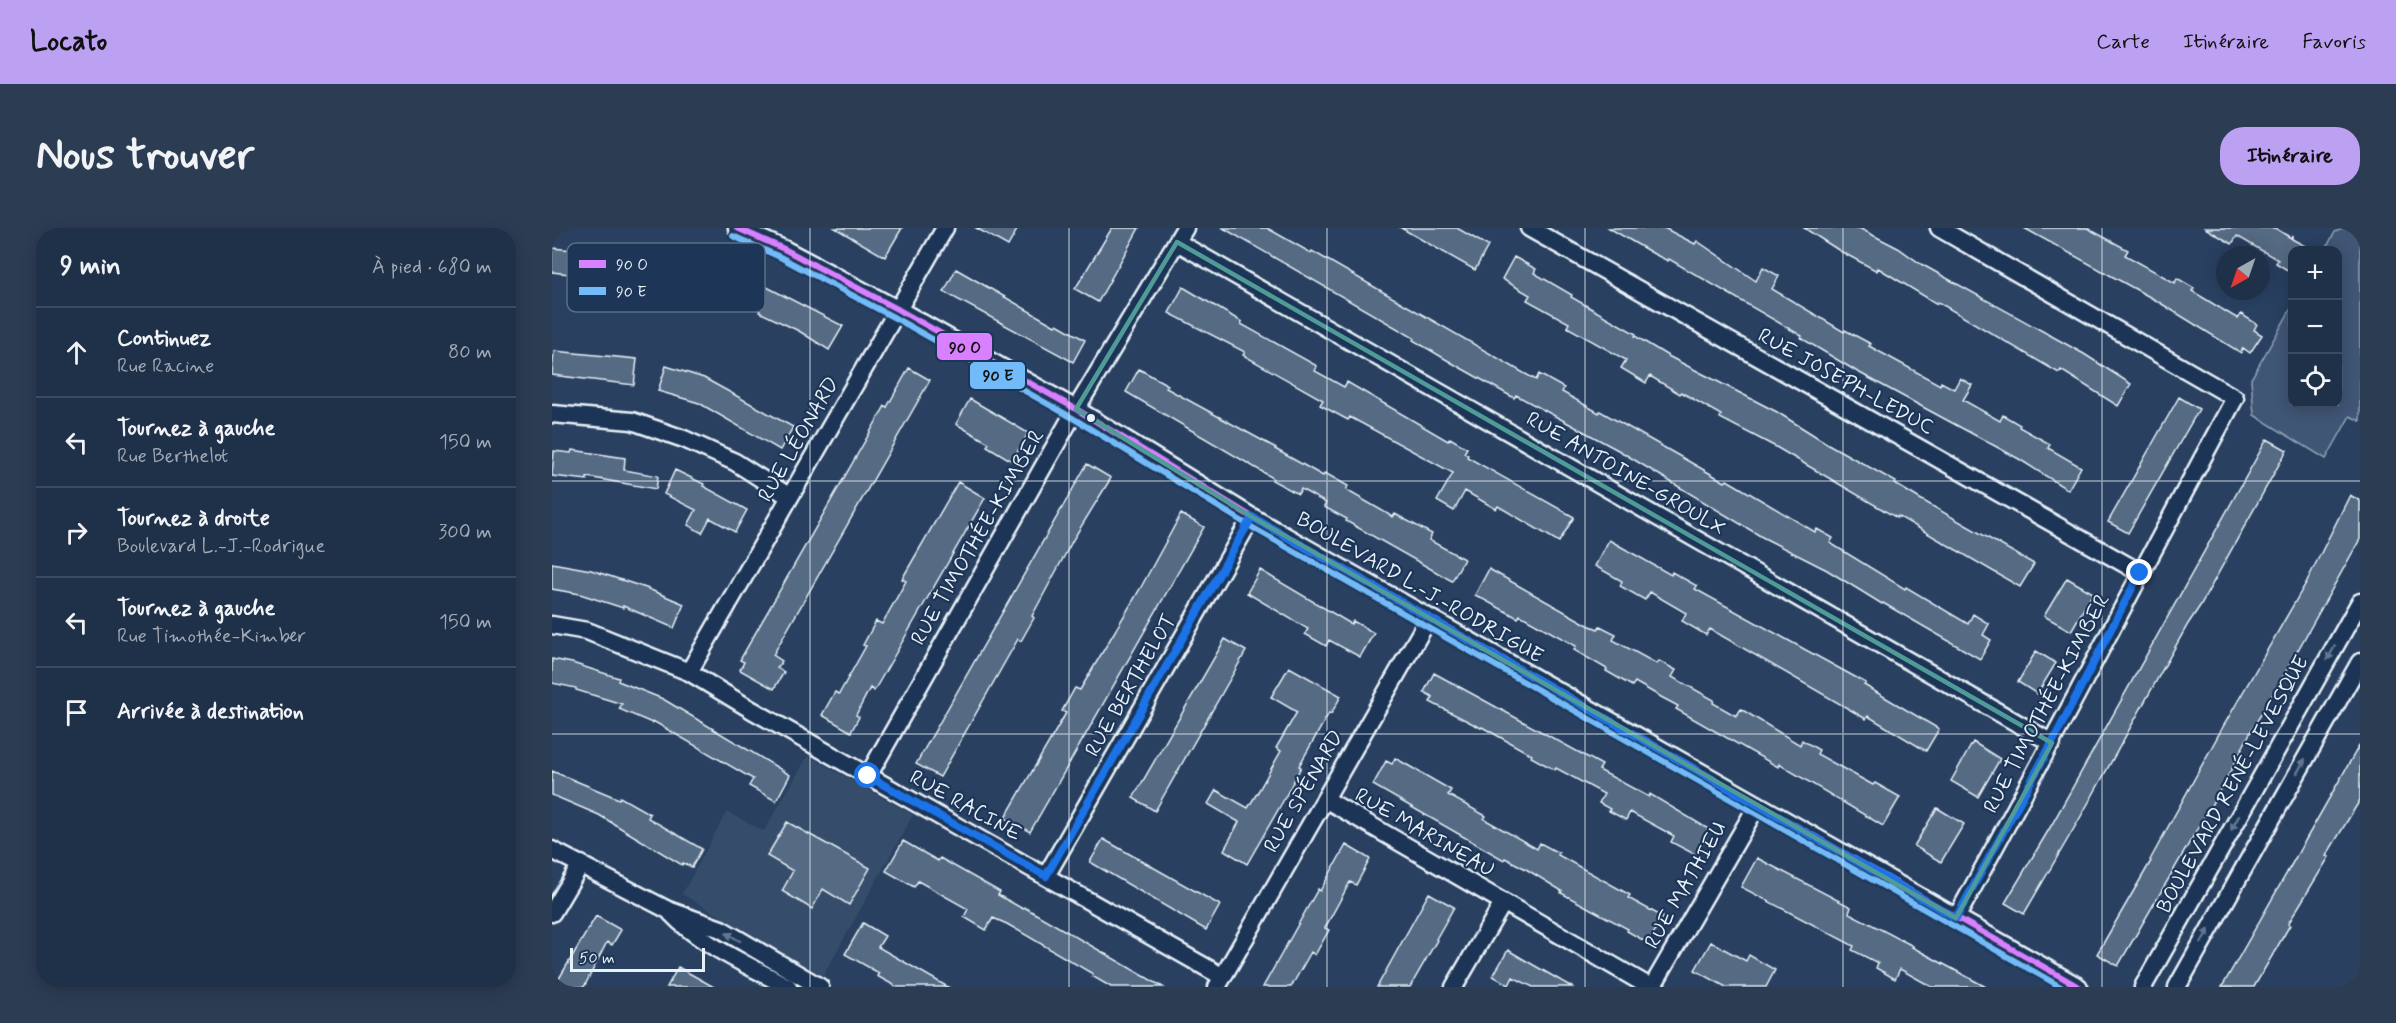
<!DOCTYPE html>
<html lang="fr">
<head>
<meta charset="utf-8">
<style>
	body { margin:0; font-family:Mynerve,sans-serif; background:#2c3c53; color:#f1f3f6 }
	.controls { position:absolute; right:18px; top:18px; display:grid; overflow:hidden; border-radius:12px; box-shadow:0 3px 15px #0003 }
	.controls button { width:54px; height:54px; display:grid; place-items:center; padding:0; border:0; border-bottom:2px solid #3c4b61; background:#1f3049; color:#f1f3f6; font:30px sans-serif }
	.compass { position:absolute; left:1664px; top:18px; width:54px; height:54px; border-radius:50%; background:#1f3049; box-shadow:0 3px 15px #0003; rotate:220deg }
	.scale { position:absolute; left:18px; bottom:15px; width:135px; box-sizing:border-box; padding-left:6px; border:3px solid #e8f1f8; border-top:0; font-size:16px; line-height:21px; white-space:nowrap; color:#e8f1f8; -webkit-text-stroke:4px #1d3557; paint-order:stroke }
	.stop { position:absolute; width:18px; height:18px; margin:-14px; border:4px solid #1a73e8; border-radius:50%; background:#fff }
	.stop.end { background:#1a73e8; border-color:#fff; box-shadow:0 2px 6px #0008 }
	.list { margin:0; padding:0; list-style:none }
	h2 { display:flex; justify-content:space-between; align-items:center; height:78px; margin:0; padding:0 24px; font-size:26px }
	h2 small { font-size:20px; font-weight:400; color:#a1a9b4 }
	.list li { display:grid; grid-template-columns:39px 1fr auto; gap:18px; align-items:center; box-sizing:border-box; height:90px; padding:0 24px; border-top:2px solid #3c4b61 }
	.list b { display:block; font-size:22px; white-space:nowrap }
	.list p { margin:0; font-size:20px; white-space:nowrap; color:#a1a9b4 }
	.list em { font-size:20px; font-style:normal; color:#a1a9b4 }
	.icon { flex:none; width:33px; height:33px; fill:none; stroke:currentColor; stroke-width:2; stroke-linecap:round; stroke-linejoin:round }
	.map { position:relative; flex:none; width:1808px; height:759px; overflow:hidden; border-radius:24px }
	header { display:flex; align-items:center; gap:36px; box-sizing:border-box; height:84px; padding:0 30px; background:#bca0f2; color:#111 }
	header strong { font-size:28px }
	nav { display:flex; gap:33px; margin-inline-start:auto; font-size:21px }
	.intro { display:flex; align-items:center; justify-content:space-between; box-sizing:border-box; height:144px; padding:0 36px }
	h1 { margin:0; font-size:42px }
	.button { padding:15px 27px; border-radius:24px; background:#bca0f2; color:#111; font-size:21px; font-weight:700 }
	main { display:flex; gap:36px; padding:0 36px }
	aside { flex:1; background:#1f3049; border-radius:24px; box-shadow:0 3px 15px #0003 }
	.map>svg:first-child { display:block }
	.built { fill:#364d6b }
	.green { fill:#415774; stroke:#94a4b6; stroke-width:1.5 }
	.building { fill:#556a83; stroke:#e8f1f8; stroke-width:1.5 }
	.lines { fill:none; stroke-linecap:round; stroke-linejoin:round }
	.street-casing { stroke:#e8f1f8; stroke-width:21 }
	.street { stroke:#1d3557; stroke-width:16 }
	.bus-1-casing { stroke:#1d3557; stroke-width:10 }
	.bus-2-casing { stroke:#1d3557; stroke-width:10 }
	.bus-1 { stroke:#d880ff; stroke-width:6 }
	.bus-2 { stroke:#73baf8; stroke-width:6 }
	.oneway { fill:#64778f }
	.route { stroke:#1a73e8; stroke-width:8 }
	.marked { fill:none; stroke:#509b97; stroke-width:4.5; stroke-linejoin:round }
	.grid { fill:none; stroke:#e8f1f8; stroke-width:1.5; stroke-opacity:0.55 }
	.bus-dot { fill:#e8f1f8; stroke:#1d3557; stroke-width:2 }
	.labels { text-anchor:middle; stroke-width:4.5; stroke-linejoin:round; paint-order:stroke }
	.street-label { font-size:21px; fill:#e8f1f8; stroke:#1d3557 }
	.key { fill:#1d3557; stroke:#5a6d87; stroke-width:1.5 }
	.key-label { font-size:16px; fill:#e8f1f8 }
	.line-badge { stroke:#1d3557; stroke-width:2 }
	.pale-badge-label { font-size:16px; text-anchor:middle; font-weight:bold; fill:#111 }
</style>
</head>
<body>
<header>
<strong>Locato</strong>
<nav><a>Carte</a><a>Itinéraire</a><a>Favoris</a></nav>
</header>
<div class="intro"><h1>Nous trouver</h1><a class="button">Itinéraire</a></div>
<main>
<aside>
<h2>9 min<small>À pied · 680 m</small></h2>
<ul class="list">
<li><svg class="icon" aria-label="ahead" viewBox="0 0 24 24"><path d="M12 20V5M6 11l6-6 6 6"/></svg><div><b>Continuez</b><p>Rue Racine</p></div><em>80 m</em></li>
<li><svg class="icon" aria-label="left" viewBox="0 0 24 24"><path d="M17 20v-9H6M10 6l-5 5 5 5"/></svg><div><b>Tournez à gauche</b><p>Rue Berthelot</p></div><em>150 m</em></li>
<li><svg class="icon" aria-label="right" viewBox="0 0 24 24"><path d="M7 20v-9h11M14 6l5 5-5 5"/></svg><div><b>Tournez à droite</b><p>Boulevard L.-J.-Rodrigue</p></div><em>300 m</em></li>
<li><svg class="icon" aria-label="left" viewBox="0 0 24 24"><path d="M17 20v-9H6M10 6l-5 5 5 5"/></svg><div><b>Tournez à gauche</b><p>Rue Timothée-Kimber</p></div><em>150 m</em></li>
<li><svg class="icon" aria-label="arrive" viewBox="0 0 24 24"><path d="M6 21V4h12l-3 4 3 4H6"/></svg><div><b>Arrivée à destination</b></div></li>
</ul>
</aside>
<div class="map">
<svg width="1808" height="759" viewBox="0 0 1808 759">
	<rect width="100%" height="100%" fill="#294061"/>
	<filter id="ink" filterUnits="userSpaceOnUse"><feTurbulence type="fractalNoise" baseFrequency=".0167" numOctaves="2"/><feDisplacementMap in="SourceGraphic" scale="12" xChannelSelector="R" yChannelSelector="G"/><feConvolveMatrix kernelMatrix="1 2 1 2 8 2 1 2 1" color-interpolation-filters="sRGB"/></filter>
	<g filter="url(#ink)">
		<path class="built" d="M256,528L361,587L271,748L130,666L175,584L212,603Z"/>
		<path class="green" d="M1792,0H1808V193L1798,188L1774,231L1702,187L1699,151L1740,79V176H1786V22H1773L1783,4Z"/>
		<path class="building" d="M283,0H350L333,29Z
			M424,0H466L456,18Z
			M560,0H587L546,74L523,61Z
			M671,0H715L759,25L760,23L984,152L987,146L1012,160L1010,164L1047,185L1048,183L1173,254L1175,252L1263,304L1265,301L1281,310L1278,315L1353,361L1354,359L1416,396L1421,386L1437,396L1431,407L1439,412L1428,431L1331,375L1330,376L1275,342L1210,309L1066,222L964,167L962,170L900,135L861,112L862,110Z
			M849,0H905L936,18L923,42Z
			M1057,0H1112L1143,16L1145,13L1204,53L1211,39L1227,48L1220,61L1292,104L1293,102L1319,116L1317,118L1388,157L1389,154L1402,161L1408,150L1420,157L1411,172L1448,193L1451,187L1468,197L1467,199L1498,216L1496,220L1529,239L1516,262L1467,231L1304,143L1249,110L1250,108L1117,31L1116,33L1102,26Z
			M1252,0H1307L1346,20L1369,36L1532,126L1579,156L1566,178L1509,142L1507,145L1386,74L1385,76L1326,40L1325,43L1288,23Z
			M1472,0H1535L1576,22L1573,27L1623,55L1625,50L1642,60L1640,63L1686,91L1689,86L1705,96L1702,102L1710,107L1698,125L1691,120L1689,125L1605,73Z
			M1653,0H1723L1739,10L1740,7V11L1760,22H1740V45L1724,35L1726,32L1685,8L1680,16Z
			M0,20L96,29L93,54L0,44Z
			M962,29L984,41L982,45L1020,67L1019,69L1084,106L1083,108L1116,128L1225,184L1276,216L1344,254L1343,256L1368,271L1482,336L1468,359L1346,288L1345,290L1224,219L1168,190L1169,187L1129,164L1128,166L1098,148L1094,155L1069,140L1074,132L1015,99L1017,95L975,72L978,67L950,51Z
			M132,34L170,40L209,56L291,98L277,122L247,103L207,84L208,82L149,58L148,65L122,61L126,40H131Z
			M404,41L503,98L505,96L533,112L521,134L392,64Z
			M631,59L690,94L689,96L765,138L763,143L792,159L795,154L896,213L898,210L915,220L912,225L916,227L915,229L1022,289L1007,314L946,278L944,281L913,263L902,283L885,273L901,245L798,189L796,192L768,177L771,172L691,127L693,124L617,85Z
			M2,123L85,131L82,157L0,147Z
			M114,138L152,150L241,199L228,222L147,175L106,163Z
			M357,140L378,152L221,427L230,433L225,440L232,444L222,461L188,442L192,434L188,432L333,178L335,179Z
			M587,141L616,157L614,160L724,220L723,221L771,248L773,245L796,258L794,262L841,289L843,286L880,306L877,312L912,331L900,353L794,293L795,291L772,279L774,275L749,261L746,266L720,252L721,250L574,164Z
			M1627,169L1647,181L1576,305L1556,294Z
			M418,171L476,205L460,233L435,218L437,215L404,196Z
			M1715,211L1735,222L1648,378L1636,396L1528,590L1472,686L1453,675L1499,598Z
			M20,222L73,230L72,242L106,248L104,261L35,249V252L0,248L2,223L19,225Z
			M535,236L559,250L522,310L480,388L482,390L469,413L466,411L388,549L364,536Z
			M123,242L152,256L151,258L195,282L183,304L158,290L150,305L136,297L144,282L112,266Z
			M406,254L433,270L322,463L318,460L304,487L307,489L299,504L270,487L283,464L287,466L314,418L311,417L324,393L330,396L354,353L350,351Z
			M1798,267L1808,273V311L1727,456L1699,503L1675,550L1566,738L1545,726L1599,633L1598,632L1668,504L1754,355Z
			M629,286L652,299L478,604L453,590L514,485L510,483L523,460L528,462L588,361Z
			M1057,312L1119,347L1120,344L1145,358L1143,361L1314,455L1312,457L1387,501L1374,523L1316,488L1314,491L1158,401L1154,407L1130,393L1134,385L1098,364L1093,372L1068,358L1070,353L1043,338Z
			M0,335L39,342L94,360L132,376L122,400L71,378V380L28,366L0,361Z
			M937,341L1036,397L1046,401L1048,398L1064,406L1061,412L1105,436L1107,433L1124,442L1120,449L1162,472L1161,475L1184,488L1189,481L1248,517L1250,512L1267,522L1265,526L1321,557L1323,555L1348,569L1331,598L1227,536L1226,539L1124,481L1126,478L1109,469L1083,454L1080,458L1054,443L1055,441L1022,422L1024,418L968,387L966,390L923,367Z
			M708,342L799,396L801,393L822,405L808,429L777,412L774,418L753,406L756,401L695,365Z
			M1515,350L1541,365L1519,403L1492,388Z
			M673,411L694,423L603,583L581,570Z
			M1484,423L1504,435L1485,466L1466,454Z
			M0,431L20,435L67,450L66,453L111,471L238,547L224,573L197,558L201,551L101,493L100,495L67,481L70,476L24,462V460L0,455Z
			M737,439L789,468L779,486L777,485L747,538L749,539L730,575L695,636L672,622L687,594L656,576L664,562L696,580L707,562L729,523L724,520L745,484L719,469Z
			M882,445L1050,537L1047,542L1097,569L1098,566L1158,602L1144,627L1119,614L1122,608L1078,584L1074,592L1057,583L1058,581L1047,575L1052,566L1004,540L1003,542L979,529L980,527L930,499L929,500L878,474L881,469L872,464Z
			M1421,514L1448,531L1426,569L1399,553Z
			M1808,516V572L1774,628L1777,629L1736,696L1738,697L1702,759H1670Z
			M843,530L899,562L896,567L934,588L932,591L985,621L988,615L1007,625L1006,627L1078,667L1076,670L1111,689L1096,715L1075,703L1076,701L1009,665L1010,663L974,641L953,630L952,632L821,557L834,533L840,536Z
			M0,543L67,571L68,569L98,586L96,590L150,621L140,639L131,635L130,637L47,587L0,567Z
			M1385,580L1412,596L1389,634L1362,618Z
			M235,594L318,640L297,677L271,661L260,681L230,663L241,643L215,628Z
			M551,611L668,677L654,702L538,634Z
			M351,613L386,633L388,630L448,664L446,667L471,681L472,679L611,759H559L540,748L541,746L455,696L441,690L434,702L412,689L416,681L366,653L362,659L334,643Z
			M794,617L818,631L804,657L798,654L773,700L777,702L763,727L759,724L739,759H711L766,661L768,663Z
			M1205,630L1299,679L1297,685L1361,718L1360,719L1434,759H1380L1348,741L1343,751L1324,740L1326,735L1300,722L1302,718L1189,659Z
			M877,665L902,679L884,711L885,712L858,759H825Z
			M44,688L69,702L60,717L55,714L32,759H2Z
			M311,695L333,708L326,719L396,759H345L325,748L327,745L293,726Z
			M1159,714L1194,733L1197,727L1223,742L1214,759H1174L1143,742Z
			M956,722L971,731L1020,759H981L961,749L957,757L941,748Z
			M126,739L162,759H115Z"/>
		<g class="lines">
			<g class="street-casing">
				<path id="street" d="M185,0L232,21L347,82L524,181L700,289L1527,759
					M977,0L1589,345
					M1387,0L1683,170C1589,343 1499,518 1404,690
					M625,14L1500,515
					M0,186L80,193L132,211L183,234L238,269
					M0,397L35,403L137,444L200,482L671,749
					M137,444L393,0
					M316,548L524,181L633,0
					M773,571L1098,759
					M0,622L116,682L169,701L268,759
					M494,648L700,289
					M0,685L29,636
					M119,685C150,718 197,737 236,759
					M665,759L877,390
					M902,759L951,675
					M1100,759L1205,578
					M1591,759L1808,374
					M1625,759L1808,434"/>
			</g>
			<use href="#street" class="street"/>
			<g class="bus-1-casing">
				<path id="bus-1" d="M185,0L232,21L347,82L524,181L700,289L1527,759"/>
			</g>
			<g class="bus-2-casing">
				<path id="bus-2" d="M181,8L228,29L343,90L519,189L696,297L1509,759"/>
			</g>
			<use href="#bus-1" class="bus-1"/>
			<use href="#bus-2" class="bus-2"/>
		</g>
		<defs><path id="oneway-solid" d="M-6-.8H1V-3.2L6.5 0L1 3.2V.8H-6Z" transform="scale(1.5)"/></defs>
		<g class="oneway">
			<use href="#oneway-solid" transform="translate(1779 425) rotate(119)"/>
			<use href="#oneway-solid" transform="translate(1749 538) rotate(-61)"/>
			<use href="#oneway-solid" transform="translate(1683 595) rotate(119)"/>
			<use href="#oneway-solid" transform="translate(1653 708) rotate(-61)"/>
			<use href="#oneway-solid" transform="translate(181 709) rotate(-150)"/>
		</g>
	</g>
	<g class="lines" filter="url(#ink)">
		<path class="route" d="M316,548L494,648L700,289L1404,690L1500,515L1588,345"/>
	</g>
	<path class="marked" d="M625,14L1500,515L1404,690L700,289L524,181Z"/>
	<path class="grid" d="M258,0V759M517,0V759M775,0V759M1033,0V759M1291,0V759M1550,0V759M0,253H1808M0,506H1808"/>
	<circle class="bus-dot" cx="539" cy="190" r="5"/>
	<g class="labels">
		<g class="street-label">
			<text transform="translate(1294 153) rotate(29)" y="7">RUE JOSEPH-LEDUC</text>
			<text transform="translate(246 211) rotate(-60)" y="7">RUE LÉONARD</text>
			<text transform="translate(1074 245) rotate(30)" y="7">RUE ANTOINE-GROULX</text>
			<text transform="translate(425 309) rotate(-60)" y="7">RUE TIMOTHÉE-KIMBER</text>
			<text transform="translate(868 359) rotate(30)" y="7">BOULEVARD L.-J.-RODRIGUE</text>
			<text transform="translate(578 457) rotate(-60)" y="7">RUE BERTHELOT</text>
			<text transform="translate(1494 475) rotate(-62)" y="7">RUE TIMOTHÉE-KIMBER</text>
			<text transform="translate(1680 556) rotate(-61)" y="7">BOULEVARD RENÉ-LEVESQUE</text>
			<text transform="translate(751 563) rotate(-60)" y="7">RUE SPÉNARD</text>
			<text transform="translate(414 577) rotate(29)" y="7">RUE RACINE</text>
			<text transform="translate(873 604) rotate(30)" y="7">RUE MARINEAU</text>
			<text transform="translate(1133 657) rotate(-60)" y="7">RUE MATHIEU</text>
		</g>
	</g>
	<rect x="15" y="15" width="198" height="69" rx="9" class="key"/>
	<rect x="27" y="32" width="27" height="8" fill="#d880ff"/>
	<rect x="27" y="59" width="27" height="8" fill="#73baf8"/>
	<g class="key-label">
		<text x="64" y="42">90 O</text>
		<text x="64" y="69">90 E</text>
	</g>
	<g class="line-badge">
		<rect x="384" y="104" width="57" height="29" rx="6" fill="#d880ff"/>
		<rect x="417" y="133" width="57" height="29" rx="6" fill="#73baf8"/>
	</g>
	<g class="pale-badge-label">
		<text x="413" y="125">90 O</text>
		<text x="446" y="153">90 E</text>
	</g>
</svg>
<div class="controls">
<button>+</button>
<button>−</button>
<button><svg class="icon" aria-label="locate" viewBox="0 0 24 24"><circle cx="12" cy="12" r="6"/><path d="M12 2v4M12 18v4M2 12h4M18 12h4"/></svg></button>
</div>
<svg class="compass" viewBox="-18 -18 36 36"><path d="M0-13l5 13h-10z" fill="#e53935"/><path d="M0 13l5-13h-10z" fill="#a1a9b4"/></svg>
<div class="scale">50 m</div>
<div class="stop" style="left:316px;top:548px"></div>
<div class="stop end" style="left:1588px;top:345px"></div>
</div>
</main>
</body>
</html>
